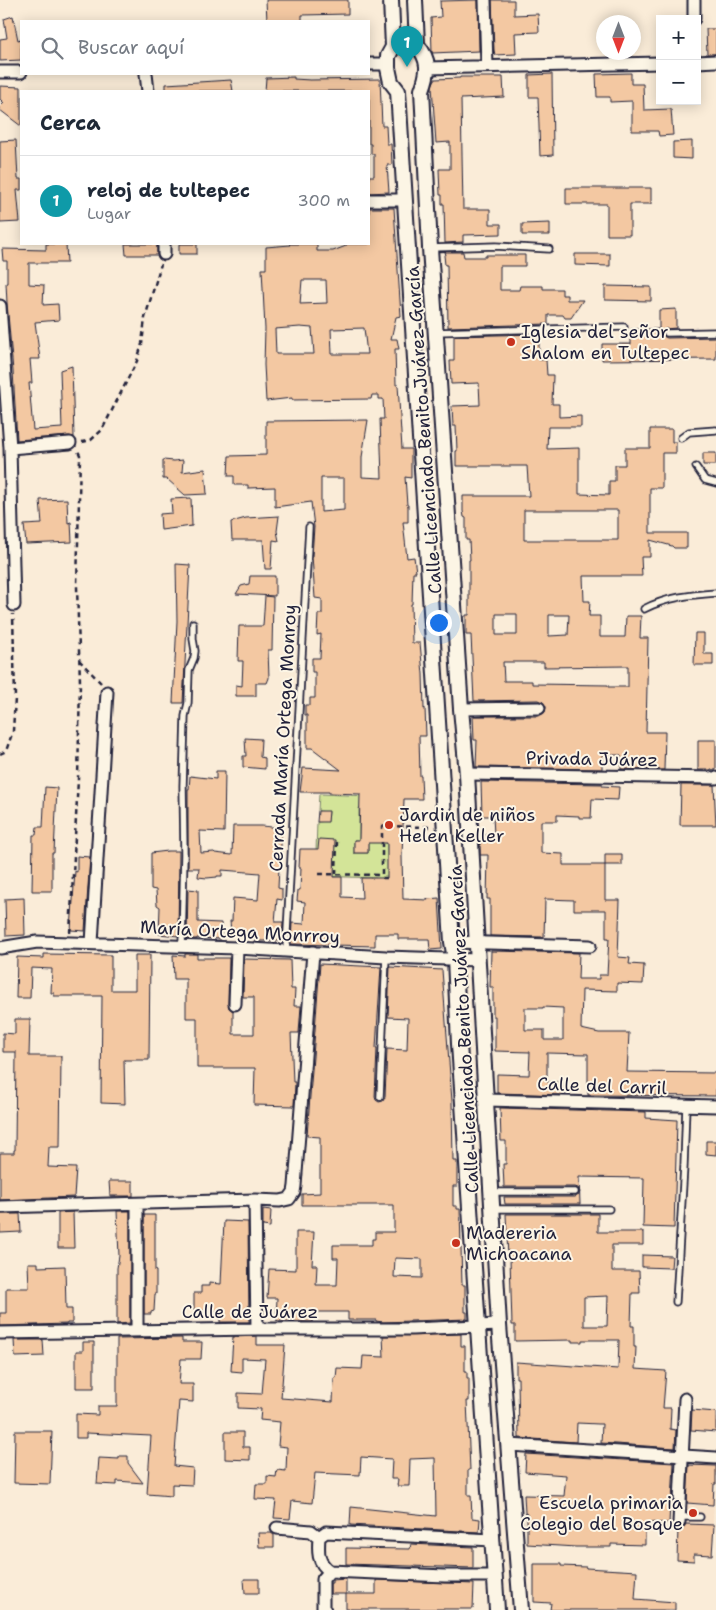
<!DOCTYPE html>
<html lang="es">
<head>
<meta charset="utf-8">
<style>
	body { margin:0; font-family:"Shantell Sans",sans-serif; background:#f2f2f3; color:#1f2937 }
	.controls { position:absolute; right:15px; top:15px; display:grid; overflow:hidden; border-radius:0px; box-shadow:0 2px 12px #0003 }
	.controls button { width:45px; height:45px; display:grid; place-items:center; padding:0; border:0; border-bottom:1px solid #e0e1e3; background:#fff; color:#1f2937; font:25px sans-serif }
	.compass { position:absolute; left:596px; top:15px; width:45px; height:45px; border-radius:50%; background:#fff; box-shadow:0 2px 12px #0003; rotate:180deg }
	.you { position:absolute; left:438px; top:622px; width:18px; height:18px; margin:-12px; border:4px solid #fff; border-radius:50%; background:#1a73e8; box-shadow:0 0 0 8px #1a73e833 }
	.badge { display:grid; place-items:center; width:32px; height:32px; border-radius:50%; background:#111827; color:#fff; font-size:16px; font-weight:700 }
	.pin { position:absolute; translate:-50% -41px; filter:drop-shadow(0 1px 2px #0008) }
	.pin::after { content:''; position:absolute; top:26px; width:18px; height:15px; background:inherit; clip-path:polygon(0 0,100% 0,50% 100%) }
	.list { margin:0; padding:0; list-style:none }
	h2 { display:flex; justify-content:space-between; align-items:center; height:65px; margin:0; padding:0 20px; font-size:21px }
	h2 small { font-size:16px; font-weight:400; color:#747a83 }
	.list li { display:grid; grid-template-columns:32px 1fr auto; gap:15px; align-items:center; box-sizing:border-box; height:90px; padding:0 20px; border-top:1px solid #e0e1e3 }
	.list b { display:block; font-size:19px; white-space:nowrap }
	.list p { margin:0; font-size:16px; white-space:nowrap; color:#747a83 }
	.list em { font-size:16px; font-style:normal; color:#747a83 }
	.icon { flex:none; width:28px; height:28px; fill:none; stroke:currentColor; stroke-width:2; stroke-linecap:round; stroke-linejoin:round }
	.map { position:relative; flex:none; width:716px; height:1610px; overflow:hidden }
	.search { position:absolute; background:#fff; box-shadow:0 2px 12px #0003; left:20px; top:20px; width:350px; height:55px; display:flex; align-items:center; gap:12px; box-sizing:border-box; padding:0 18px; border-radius:0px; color:#747a83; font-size:19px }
	.panel { position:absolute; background:#fff; box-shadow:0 2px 12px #0003; left:20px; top:90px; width:350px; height:155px; border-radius:0px }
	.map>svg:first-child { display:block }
	.built { fill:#f8e1c8 }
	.green { fill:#d3e498; stroke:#7a836a }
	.building { fill:#f3c8a2; stroke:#22223b; fill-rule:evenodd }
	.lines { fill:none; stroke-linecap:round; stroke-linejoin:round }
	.service-casing { stroke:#22223b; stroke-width:9 }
	.minor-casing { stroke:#22223b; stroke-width:15 }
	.tertiary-casing { stroke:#22223b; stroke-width:18 }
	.path { stroke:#22223b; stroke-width:2.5; stroke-dasharray:5 4; stroke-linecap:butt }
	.service { stroke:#fcf5e5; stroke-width:5.5 }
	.minor { stroke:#fcf5e5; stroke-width:11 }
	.tertiary { stroke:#fcf5e5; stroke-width:14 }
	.poi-dot { fill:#c8321e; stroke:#fcf5e5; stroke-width:2 }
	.labels { text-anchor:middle; stroke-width:4; stroke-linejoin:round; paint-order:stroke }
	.poi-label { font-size:18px; fill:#22223b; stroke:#fcf5e5; text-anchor:start }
	.street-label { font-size:18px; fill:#22223b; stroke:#fcf5e5 }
</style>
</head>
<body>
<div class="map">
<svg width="716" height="1610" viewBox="0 0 716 1610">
	<rect width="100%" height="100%" fill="#faecd8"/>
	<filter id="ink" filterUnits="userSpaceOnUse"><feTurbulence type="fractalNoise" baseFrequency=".02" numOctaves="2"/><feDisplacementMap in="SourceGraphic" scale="10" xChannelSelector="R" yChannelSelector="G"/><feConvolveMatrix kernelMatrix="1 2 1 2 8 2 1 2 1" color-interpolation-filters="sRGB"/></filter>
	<g filter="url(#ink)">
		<path class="built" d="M686,1504L714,1506L713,1525L685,1524Z"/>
		<path class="green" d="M319,794L371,796L359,808V840H354V853H368V840L387,843L388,888L376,878L317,876L334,867L335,852H316L317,822L328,821L329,812L318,811Z"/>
		<path class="building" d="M266,0H348V14L302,15V21H267Z
			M478,0L479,51L432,53L431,18L441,17L440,1Z
			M492,0H514V15L538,14L539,32L515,33L516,54L495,55L494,50Z
			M13,16L18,40L21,39V60L0,61V39L7,38L4,19Z
			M706,29H716V54H707Z
			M631,73V84H643L644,110L671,109L673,135L659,136L658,131H632V101L610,102V97H597L596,74Z
			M552,74L553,155L540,156L538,97H529V75Z
			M294,77V79L310,80L380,79L382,126H386L387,144H391L392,165H387L389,192L369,193V176H374V154H371V144H369V91H265L266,78Z
			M460,77H503L504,97L461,99L463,209H490V224H501V234L463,235V242L445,243L444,204H442V195H440L439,169H450V142L436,143L432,86L435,79L460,78Z
			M231,80L233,91H166V84Z
			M0,86L21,87V126L0,110V107L4,103L0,99Z
			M16,140L18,179H21V190H17L20,222L0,223V141Z
			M692,141V159L673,158V142Z
			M566,188H651V204H630V235H607V204H566Z
			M369,208H394L401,316L396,317L391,339H397L399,349H395L396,385H398L402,449H411V478L405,477L407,505H408V522H403L407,558L414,557L416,572H413L412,604H411L412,643H420L423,674L424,709L425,708L426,736H419L420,776H421L422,799H404L402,856L403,899L428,900L427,899L439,898L442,949L430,950L429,939H398V934H375V946L291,944L292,923L304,924L305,902L297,901L298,890H300L301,868H299L300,849H318L319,839L335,840L334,877H342V897L362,898L361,878H387V843H368V853H354V840H359L360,794L329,793V792H300L303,768L341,770L312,748H307V715H305V705H310V698H315V672H312V658H320L321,634L317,635L318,614H322V599L315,598L312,556L314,527L311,502L275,507V487L248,488V485H234V476H228L229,456L266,455V421L368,420L362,457V477L382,478L380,419H384L383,399H379V395H372L371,399L292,400V398L266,401L264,365L265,329L262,269H266V247L290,245L289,244H317V251H333L346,246V244H369ZM302,280H326L327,303L300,304ZM300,327L312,328L314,354H276L275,329ZM364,328L367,354H332L331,329ZM321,478H344V510L321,512Z
			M550,223V235H522V224Z
			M46,244H66L67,263H29V284L44,285L43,305L58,304L59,320L35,322L40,359H30L32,383H29L33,430L62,428L60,370L72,366L74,437L69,436L17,440L13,371L7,303L6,283H7V261H3L2,249L46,250Z
			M125,244H157V255H126Z
			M179,244H197V254H179Z
			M445,252H463L464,257H486V255H525V266H500V290H519L520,286H543V289H562V295H567V300H583L571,318H565L563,315H548V324L448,327L447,265H445L444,255H446Z
			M575,254H610V266L575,265Z
			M605,286L651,287V301L605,300Z
			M676,309V328L665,329L662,333L663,336L667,338L716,337V359L602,360V344H631V329H659V310Z
			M539,334V360H546L547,375H553L552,404H559V417L581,416V427H548L547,449L579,448V494L609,495V481H615V465H625V448H650V429H672V442H676V453H662V488H650V533H687V548H674L672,546L650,540V557H641L642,576H583L584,601H590L589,616H600V637H625L626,616H641L640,638H648L646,732H665L664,770L621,769V755H602V769L476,767L477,740H474L473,716H539L545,712L546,707L543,702L539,700L474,701L471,635H466V615H469V560H470L469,540H466V518L464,517L463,511V496H529L527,466H456V451H457L456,426H453L452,406L480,405L479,383L451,384L450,361H454V336ZM524,510H618V540H524ZM496,614H517V635H496ZM549,615H569L568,635L549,636ZM503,662H544V667L628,666V687H608V685L532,684V681H504Z
			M703,453H716V465H703Z
			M163,460L174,461L183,460L182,472L205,469L207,494L185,495L167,479H163Z
			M191,498L192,526L161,530L160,514L172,513L171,499Z
			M67,499L68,523L71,522L72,542L26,544L24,525L42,524L40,500Z
			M279,516L277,531L279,541L273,540L271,569H265L263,540H232L231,522L246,518Z
			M176,564L190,565L183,703H173L177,621Z
			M250,576H275V596L236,594L241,586L249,584Z
			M265,596L273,597L272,650H268L269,678L267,683H256V696H236V685L242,686L243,661H238L239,626H263Z
			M695,633H704V654H713V665H694Z
			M245,738L261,739L260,757L265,758V769L243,767V756H246Z
			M698,740H716V770H698Z
			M216,771H225L224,832L200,831L201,853L214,852L215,853L232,855L233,826H262L281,828V867H279L278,888L282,889V900L277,899L275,922H283L282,941H255L256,932H231L230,921H232L233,898L258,900L260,873L222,870V876H217V877L207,878L198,877L199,868H188V789H189L190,776L216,779Z
			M481,782L602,784V786L619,787L618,800L592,799L591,818H579V816L557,815V821H541V853L563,854V865H605V900H620L618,957L630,958L629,964L644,965L643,984L617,983V991L582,990L581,1029L599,1033H629L627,1072L716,1073V1096L588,1095V1054L547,1053V1082H565V1095L497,1093V1074L529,1075L530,1052L495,1051V1016H493V987H490L491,951L579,953L578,979H599V975H607L609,938H606V910H574V900L545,899L544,937L490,936V899H487L488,855H480V835H494L493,816H482ZM543,1007L563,1008V1040H544V1030H525V1008H543Z
			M681,785H714L716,825H680Z
			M45,787L57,788L54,853H52V891H32L33,835H36L37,827H43Z
			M318,811H329L328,822H317Z
			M168,851H179L178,936L159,934L160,907L157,905L156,890L151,889V853Z
			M605,854H622V865H605Z
			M77,856L90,857L85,931L71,930L75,871L77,872Z
			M188,889L198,890V922L221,923V939L197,938V939H187Z
			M24,898L25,935L6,936L5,899Z
			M44,954L111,955V990H135V955H150L149,1060H124L125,1104L101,1103L102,996H54V993H51L52,969L31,968L30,998H16L17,957L44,958Z
			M185,954H197V958H229L228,1004L229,1008L233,1011V1034H254V997H243L244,959L290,960L291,989H295L294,1006H301L299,1033H291L293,1082H295L294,1106L254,1105L255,1068H197V1018H186V979H174L173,955L185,956Z
			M320,964L381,967L376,1048H377L375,1097L376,1100L379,1102L383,1101L385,1097L387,1049L407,1050L408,1018L388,1017L390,967L442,970L452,1101L453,1161H457V1186H453V1206H457V1209H460L462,1285H465V1312H467V1319L383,1322L376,1321V1320H348V1312H314L313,1322L279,1321L276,1320L277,1298H267L269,1269L296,1270V1232H314L312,1265H317L316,1285H337L338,1258H333V1245H372V1239H375V1232H394V1205H302V1194L320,1193V1137L307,1136ZM395,1258L422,1259V1278L394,1277Z
			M15,1019H30L29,1056H61L60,1147H49L48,1167L76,1168L74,1197L0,1200V1153H14V1150H15L16,1052H3V1033L15,1034Z
			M500,1108L646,1112V1118L677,1120L674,1228L643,1227L644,1178L579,1177L580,1204H505L504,1197H575L579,1195L580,1192L578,1188L575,1187H504L503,1164H506V1141H501Z
			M706,1141H716V1155L706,1154Z
			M109,1181H133V1196H110Z
			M263,1209L271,1210L270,1227L263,1226Z
			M117,1211H130V1323L117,1324V1268L119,1256Z
			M73,1212L74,1248H58V1213Z
			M0,1214H20L21,1232L0,1233Z
			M506,1214H598V1232H643V1245H612V1271H639L640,1293H632L631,1326H634V1347H636L635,1369L666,1371L663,1408H671L670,1429L676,1430L675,1448L601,1443L602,1424H599L577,1423L576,1442L519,1438L518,1378H516V1362L618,1369L619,1340H582V1342H572V1340L515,1341V1325H512L510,1258H508ZM608,1296L607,1326H584V1297Z
			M144,1215H155V1271H156V1294H155L154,1311L151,1312V1314H144Z
			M224,1221L248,1222L249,1322H220V1311L194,1310V1293H201V1286H209V1283L221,1284Z
			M642,1255L672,1256L671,1268L642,1267Z
			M28,1263H38V1267L65,1266L66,1309H72V1323H67V1324L0,1326V1313H6V1288H29Z
			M461,1334V1346H465V1371H467V1378H469V1401H467L470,1470H468V1495H471L472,1518L480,1519L479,1532L350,1525L351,1507L436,1516L435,1458L410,1459L409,1486H397L398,1479H391L392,1459L361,1457L360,1475L315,1473L312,1503L292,1501L290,1519L274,1518L276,1500L255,1499L256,1484H267V1476L276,1477L277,1470L286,1471L287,1447L278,1446L280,1422L260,1420L261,1409L238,1408V1393L262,1394L265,1359L242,1358V1372L231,1371L233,1337L257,1336V1345H285L281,1398L333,1402L334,1378H336L337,1368L362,1369L363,1356L384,1357L383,1336Z
			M182,1338V1342H202L201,1359H181L179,1384H193V1402L179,1401L174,1466L193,1468L192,1485L172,1484V1496L147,1494L151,1436L86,1433V1438H76V1414L98,1415V1406H117V1339Z
			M14,1340H43L44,1356L15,1357Z
			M83,1342H94V1388H76V1351H83Z
			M692,1410L716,1412V1432L691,1430Z
			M15,1431H52L50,1484L14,1483Z
			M225,1432H243V1447H250V1460L225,1459Z
			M526,1454L674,1463L672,1502H670L669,1523L645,1522V1545L611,1544V1547H576L527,1544V1514L525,1513L524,1495L564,1496L566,1475L525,1472Z
			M119,1456H128V1463L143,1483L117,1481V1485L97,1484L99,1458L119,1459Z
			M689,1465L716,1466V1484H714L713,1505L687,1503Z
			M686,1524L714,1525L712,1555L694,1554V1561L677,1560L678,1529L683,1528Z
			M258,1533H271L274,1535V1547H259Z
			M411,1544L473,1547V1568L346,1564V1548L410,1549Z
			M534,1564H561V1566L586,1567V1568L637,1571L635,1599L675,1602V1610H550L551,1603L534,1602Z
			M244,1579H259V1593H245Z
			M346,1579V1594H376V1580L474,1584L473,1609H346V1594H330V1583H332V1580Z"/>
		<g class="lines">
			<g class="service-casing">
				<path id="service" d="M431,248L496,246L549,249
					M436,332L624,327
					M667,333L716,332
					M681,438L689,432L716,430
					M696,467L705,480L716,483
					M644,609C667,597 690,595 716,593
					M182,946L184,854L183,786L185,716L188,703L189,670L194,658L195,651L193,639V623
					M286,950L309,527
					M380,1097L386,957
					M492,1192H575
					M493,1209H609
					M676,1302L684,1166L686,1106
					M679,1517H700"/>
			</g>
			<g class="minor-casing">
				<path id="minor" d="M485,0L487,66
					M694,0V19
					M697,62L716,61
					M369,64H388
					M427,68L660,63
					M0,72H21
					M146,74L148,91
					M369,200H405
					M164,244V254
					M0,306L10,448L14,605
					M10,448L70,443
					M461,709L539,708
					M467,774L716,778
					M452,942L590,946
					M92,943L107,692
					M0,948L37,942L237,948L386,957L478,960
					M235,1004L237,948
					M486,1100L716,1106
					M255,1200L257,1329
					M0,1207L255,1200L280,1201L289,1199L294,1192L295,1186L313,952
					M137,1330V1204
					M0,1333L257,1329H412L499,1325
					M509,1445L716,1458
					M679,1522L685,1399
					M277,1528L311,1531L319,1537
					M330,1571C317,1563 318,1551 319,1537L326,1532L493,1540
					M325,1610L323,1608V1579L330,1571L445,1576H495"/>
			</g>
			<g class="tertiary-casing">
				<path id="tertiary" d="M391,0L393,47L388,56V68L391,82L398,91L452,942L455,959L459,1044L497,1610
					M415,0L417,45C430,60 429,71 422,90L430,248L461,709L467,774L499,1325L521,1610"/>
			</g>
			<path class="path" d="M82,442L91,440L102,430L137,361L142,344L145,318L161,264
				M79,660L101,683
				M0,754L6,751L13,731L15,698L13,614
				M319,874L382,875
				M336,874L337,840
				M387,878H382V826L432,827
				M70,933L78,779L80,682L77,587L80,455L78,451"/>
			<use href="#service" class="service"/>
			<use href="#minor" class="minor"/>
			<use href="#tertiary" class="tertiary"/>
		</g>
	</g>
	<g class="poi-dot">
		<circle cx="511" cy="342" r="5"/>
		<circle cx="389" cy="825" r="5"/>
		<circle cx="456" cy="1243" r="5"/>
		<circle cx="693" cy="1513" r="5"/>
	</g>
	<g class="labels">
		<g class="poi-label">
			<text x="521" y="338">Iglesia del señor<tspan x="521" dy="21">Shalom en Tultepec</tspan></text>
			<text x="399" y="821">Jardin de niños<tspan x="399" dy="21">Helen Keller</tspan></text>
			<text x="466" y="1239">Madereria<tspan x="466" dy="21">Michoacana</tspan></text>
			<text x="683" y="1509" text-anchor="end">Escuela primaria<tspan x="683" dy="21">Colegio del Bosque</tspan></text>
		</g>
		<g class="street-label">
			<text transform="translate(424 430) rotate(-94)" y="6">Calle Licenciado Benito Juárez García</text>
			<text transform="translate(283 738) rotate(-87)" y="6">Cerrada María Ortega Monroy</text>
			<text transform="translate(592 759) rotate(1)" y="6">Privada Juárez</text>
			<text transform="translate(240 932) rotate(3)" y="6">María Ortega Monrroy</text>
			<text transform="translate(464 1029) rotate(-93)" y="6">Calle Licenciado Benito Juárez García</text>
			<text transform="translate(602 1086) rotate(2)" y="6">Calle del Carril</text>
			<text x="250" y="1318">Calle de Juárez</text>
		</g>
	</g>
</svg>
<div class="controls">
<button>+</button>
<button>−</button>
</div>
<svg class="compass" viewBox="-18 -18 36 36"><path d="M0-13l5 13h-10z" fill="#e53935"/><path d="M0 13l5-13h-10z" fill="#747a83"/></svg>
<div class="you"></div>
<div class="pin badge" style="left:407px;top:67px;background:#0f9aa8">1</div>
<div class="search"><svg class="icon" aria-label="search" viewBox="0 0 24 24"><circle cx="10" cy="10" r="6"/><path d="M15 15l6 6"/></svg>Buscar aquí</div>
<section class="panel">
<h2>Cerca<small></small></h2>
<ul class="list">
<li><span class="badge" style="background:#0f9aa8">1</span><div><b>reloj de tultepec</b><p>Lugar</p></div><em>300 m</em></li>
</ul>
</section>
</div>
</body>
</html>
